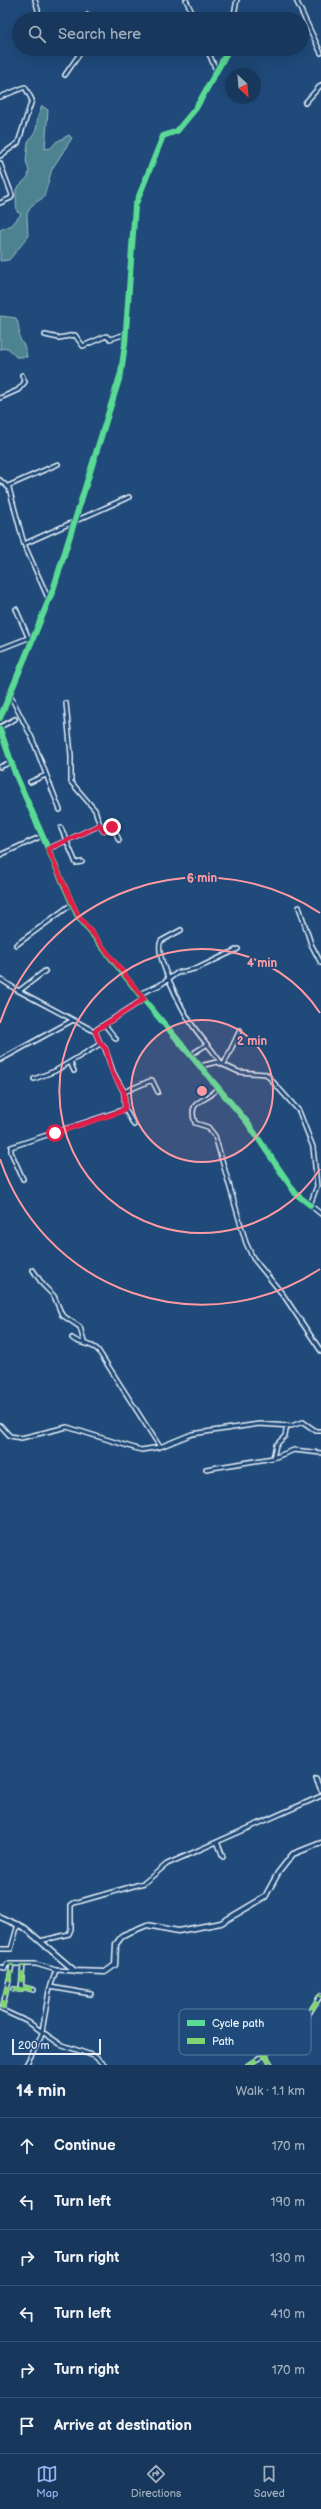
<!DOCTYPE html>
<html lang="en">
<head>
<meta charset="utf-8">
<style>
	body { margin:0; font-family:"Balsamiq Sans",sans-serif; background:#244365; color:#f1f3f6 }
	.compass { position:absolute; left:225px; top:68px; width:36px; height:36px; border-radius:50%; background:#17385c; box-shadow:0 4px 16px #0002; rotate:154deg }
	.scale { position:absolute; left:12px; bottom:10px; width:89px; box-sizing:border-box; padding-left:4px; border:2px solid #e8f1f8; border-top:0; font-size:11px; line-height:14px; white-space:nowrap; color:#e8f1f8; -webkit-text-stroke:3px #1f4a7a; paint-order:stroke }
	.stop { position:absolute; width:12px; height:12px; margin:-9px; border:3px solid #e11d48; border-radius:50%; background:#fff }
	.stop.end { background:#e11d48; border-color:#fff; box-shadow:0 1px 4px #0008 }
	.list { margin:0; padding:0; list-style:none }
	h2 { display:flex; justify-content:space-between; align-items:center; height:52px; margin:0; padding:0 16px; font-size:17px }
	h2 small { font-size:13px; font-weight:400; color:#9eacbb }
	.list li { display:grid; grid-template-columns:26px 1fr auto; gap:12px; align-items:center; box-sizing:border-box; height:56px; padding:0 16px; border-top:1px solid #365272 }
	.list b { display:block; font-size:15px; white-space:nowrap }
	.list em { font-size:13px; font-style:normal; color:#9eacbb }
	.icon { flex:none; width:22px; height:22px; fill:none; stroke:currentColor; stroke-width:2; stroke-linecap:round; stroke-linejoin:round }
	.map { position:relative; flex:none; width:321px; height:2065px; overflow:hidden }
	.search { position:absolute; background:#17385c; box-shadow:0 4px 16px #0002; left:12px; right:12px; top:12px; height:44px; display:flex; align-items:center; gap:10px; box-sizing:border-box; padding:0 14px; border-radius:22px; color:#9eacbb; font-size:15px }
	.sheet { height:388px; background:#17385c }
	nav { display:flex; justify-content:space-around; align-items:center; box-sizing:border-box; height:56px; border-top:1px solid #365272; background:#17385c; font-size:11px; color:#9eacbb }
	nav a { display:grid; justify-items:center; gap:2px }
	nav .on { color:#95b2f1 }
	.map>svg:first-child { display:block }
	.green { fill:#4e8390; stroke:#9bbac4 }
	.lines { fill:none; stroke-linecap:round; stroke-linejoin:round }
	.minor-casing { stroke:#e8f1f8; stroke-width:6 }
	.tertiary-casing { stroke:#e8f1f8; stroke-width:7 }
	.minor { stroke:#1f4a7a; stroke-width:3 }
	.tertiary { stroke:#1f4a7a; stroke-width:4 }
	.quiet { stroke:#7fd670; stroke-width:5; stroke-dasharray:10 5; stroke-linecap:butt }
	.cycleway-casing { stroke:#1f4a7a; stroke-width:8 }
	.cycleway { stroke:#5adb95; stroke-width:6 }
	.route { stroke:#e11d48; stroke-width:5 }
	.ring { fill:none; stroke:#ff9aa2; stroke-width:2 }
	.key { fill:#1f4a7a; stroke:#5b7ca0; stroke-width:1 }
	.key-label { font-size:11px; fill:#e8f1f8 }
	.centre { fill:#ff9aa2; stroke:#1f4a7a; stroke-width:2 }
	.ring-label { font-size:12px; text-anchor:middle; font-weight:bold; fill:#ff9aa2; stroke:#1f4a7a; stroke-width:4; stroke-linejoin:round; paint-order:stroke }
</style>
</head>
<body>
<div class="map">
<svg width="321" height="2065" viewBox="0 0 321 2065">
	<rect width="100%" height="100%" fill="#1f4a7a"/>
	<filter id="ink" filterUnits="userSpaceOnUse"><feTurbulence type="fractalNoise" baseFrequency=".025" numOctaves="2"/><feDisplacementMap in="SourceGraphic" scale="8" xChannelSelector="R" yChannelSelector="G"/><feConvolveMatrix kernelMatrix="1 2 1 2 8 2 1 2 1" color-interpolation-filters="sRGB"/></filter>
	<g filter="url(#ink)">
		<path class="green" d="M42,106L48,110L45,149L51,148L56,142L69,135L72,138L52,169L44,197L31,206L27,214L28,237L9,260L0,261V230L12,225L21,214L17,212C16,205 16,196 16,189L28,177L29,171L26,161L28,142L36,130L38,116Z
			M0,316L16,318C20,326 19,336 20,339C24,346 26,348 27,357H16L8,348L0,349Z"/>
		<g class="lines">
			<g class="minor-casing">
				<path id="minor" d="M35,0L38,10V19
					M186,0L195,19
					M296,0L321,53
					M82,19L88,15L89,19
					M233,19L237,0
					M207,49L216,70
					M65,75L83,49
					M0,97L25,87L32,100L18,143L0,156
					M305,103L321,85
					M0,163L12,195L11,198L0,203
					M45,335L59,338L75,335L83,346L106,336L110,339L126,334
					M0,398L18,390L25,382L22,375
					M0,480L9,488L24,544L49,600
					M8,486L58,464
					M24,544L129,497
					M16,609L29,639L32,640
					M0,649L28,638
					M9,693L32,738L60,810
					M66,703L71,755V782L95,810L100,825
					M0,718L53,590L121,373L125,344L135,206L163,136L177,131L196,108L229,49
					M0,727L15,719
					M0,729L15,773L77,915L139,994L247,1122L296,1194L310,1205
					M0,767L11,762
					M30,782L46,775
					M61,828L76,863L82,862
					M48,849L100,825L103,831L113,827L119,840
					M0,855L42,836
					M299,907L311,944L321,963
					M181,930L161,941C153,954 184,1013 193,1026C201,1038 213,1050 221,1063
					M16,945L72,904
					M0,979L17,990L94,1031L144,999
					M19,991L45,971
					M139,994L160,985L177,973L198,968L238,949
					M105,1025L116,1039
					M195,1052L206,1045
					M0,1060L73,1020
					M70,1062L74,1071
					M224,1064L240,1030
					M200,1066L217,1062L239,1072L266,1074L299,1111L313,1147L317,1186L310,1205L321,1214
					M34,1079L55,1071L97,1046L100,1043L95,1031
					M217,1087C210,1104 186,1096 195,1123L208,1127L215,1136L246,1243L253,1258L284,1296L321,1351
					M124,1092L152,1080L158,1092
					M125,1109L134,1125
					M23,1179L11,1152V1147L125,1109L124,1092L113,1072L105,1048L100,1043
					M33,1270L43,1285L54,1296L62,1315L80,1327L84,1342
					M72,1338C80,1345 90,1342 98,1350L160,1447
					M0,1425L10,1436L21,1438L67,1427L141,1450L160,1447L192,1434L259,1424L291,1426L303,1422L316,1431H321
					M273,1458L294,1450L321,1453
					M206,1469L273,1458L276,1445L285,1436L287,1425
					M316,1779L321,1790
					M218,1844L223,1857
					M40,1941L69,1934L71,1929V1905L74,1903L144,1883L167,1864L321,1796
					M0,1949H11L18,1924
					M0,1967L5,1968L7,1964H36L56,1970L49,1991L41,2037L26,2065
					M56,1970L75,1971
					M23,1987L34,1990
					M50,1987L91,1994
					M14,1989L21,1990L23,1964
					M0,2009L28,2022L60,2044L94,2056L105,2065
					M2,2010C5,1994 10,1980 12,1964
					M265,2054L271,2065
					M248,2065L265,2054L270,2050L272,2042L293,2038L321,1995"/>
			</g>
			<g class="tertiary-casing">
				<path id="tertiary" d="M0,1917L25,1928L75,1971L105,1972L115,1965L116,1944L123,1935L147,1925L178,1931L221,1923L265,1897L278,1873L293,1854L321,1843"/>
			</g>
			<use href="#minor" class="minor"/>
			<use href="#tertiary" class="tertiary"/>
			<path class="quiet" d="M23,1987L34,1990
				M14,1989L21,1990L23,1964
				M2,2010C5,1994 10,1980 12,1964
				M265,2054L271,2065
				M248,2065L265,2054L270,2050L272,2042L293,2038L321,1995"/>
			<g class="cycleway-casing">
				<path id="cycleway" d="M0,718L53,590L121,373L125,344L135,206L163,136L177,131L196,108L229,49
					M0,729L15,773L77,915L139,994L247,1122L296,1194L310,1205"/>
			</g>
			<use href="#cycleway" class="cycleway"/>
		</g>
	</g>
	<g class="lines" filter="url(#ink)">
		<path class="route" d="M55,1133L120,1112L125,1108L124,1092L112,1072L106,1049L100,1043L95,1031L144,999L78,915L48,849L100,825L103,831L112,827"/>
	</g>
	<circle cx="202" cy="1091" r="71" fill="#ff9aa2" fill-opacity=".12"/>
	<g class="ring">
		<circle cx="202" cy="1091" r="71"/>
		<path d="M320 1169A142 142 0 1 1 320 1013"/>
		<path d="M320 1269A213 213 0 0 1 0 1159M0 1023A213 213 0 0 1 320 913"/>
	</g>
	<rect x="179" y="2009" width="132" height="46" rx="6" class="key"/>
	<rect x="187" y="2020" width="18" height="6" fill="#5adb95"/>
	<rect x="187" y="2038" width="18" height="6" fill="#7fd670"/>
	<g class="key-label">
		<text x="212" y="2027">Cycle path</text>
		<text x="212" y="2045">Path</text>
	</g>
	<circle cx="202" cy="1091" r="6" class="centre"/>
	<g class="ring-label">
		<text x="202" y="882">6 min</text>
		<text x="262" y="967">4 min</text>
		<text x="252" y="1045">2 min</text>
	</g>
</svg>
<svg class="compass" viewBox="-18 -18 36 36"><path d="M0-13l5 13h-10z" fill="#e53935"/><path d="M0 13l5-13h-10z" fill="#9eacbb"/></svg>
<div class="scale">200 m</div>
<div class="stop" style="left:55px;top:1133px"></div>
<div class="stop end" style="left:112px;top:827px"></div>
<div class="search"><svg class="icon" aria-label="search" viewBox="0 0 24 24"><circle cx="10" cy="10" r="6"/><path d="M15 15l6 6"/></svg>Search here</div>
</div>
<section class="sheet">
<h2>14 min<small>Walk · 1.1 km</small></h2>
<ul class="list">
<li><svg class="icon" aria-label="ahead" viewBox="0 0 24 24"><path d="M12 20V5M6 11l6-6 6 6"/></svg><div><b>Continue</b></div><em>170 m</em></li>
<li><svg class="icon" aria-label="left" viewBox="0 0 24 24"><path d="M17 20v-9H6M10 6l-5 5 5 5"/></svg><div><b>Turn left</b></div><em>190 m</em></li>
<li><svg class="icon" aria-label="right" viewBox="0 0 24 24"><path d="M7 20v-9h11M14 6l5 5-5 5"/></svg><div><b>Turn right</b></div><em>130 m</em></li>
<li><svg class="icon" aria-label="left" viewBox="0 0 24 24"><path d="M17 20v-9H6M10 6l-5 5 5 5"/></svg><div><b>Turn left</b></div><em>410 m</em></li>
<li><svg class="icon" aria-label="right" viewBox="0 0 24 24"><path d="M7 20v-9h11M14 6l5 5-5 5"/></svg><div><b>Turn right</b></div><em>170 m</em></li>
<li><svg class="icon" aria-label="arrive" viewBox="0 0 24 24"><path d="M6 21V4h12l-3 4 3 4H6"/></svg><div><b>Arrive at destination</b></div></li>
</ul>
</section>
<nav>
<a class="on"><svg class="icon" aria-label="map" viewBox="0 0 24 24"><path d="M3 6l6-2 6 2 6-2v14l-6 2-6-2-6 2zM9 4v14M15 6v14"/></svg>Map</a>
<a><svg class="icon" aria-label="directions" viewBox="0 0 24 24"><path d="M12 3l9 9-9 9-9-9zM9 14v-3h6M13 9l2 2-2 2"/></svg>Directions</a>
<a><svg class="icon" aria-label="saved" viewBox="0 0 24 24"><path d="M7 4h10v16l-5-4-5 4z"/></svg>Saved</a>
</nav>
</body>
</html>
